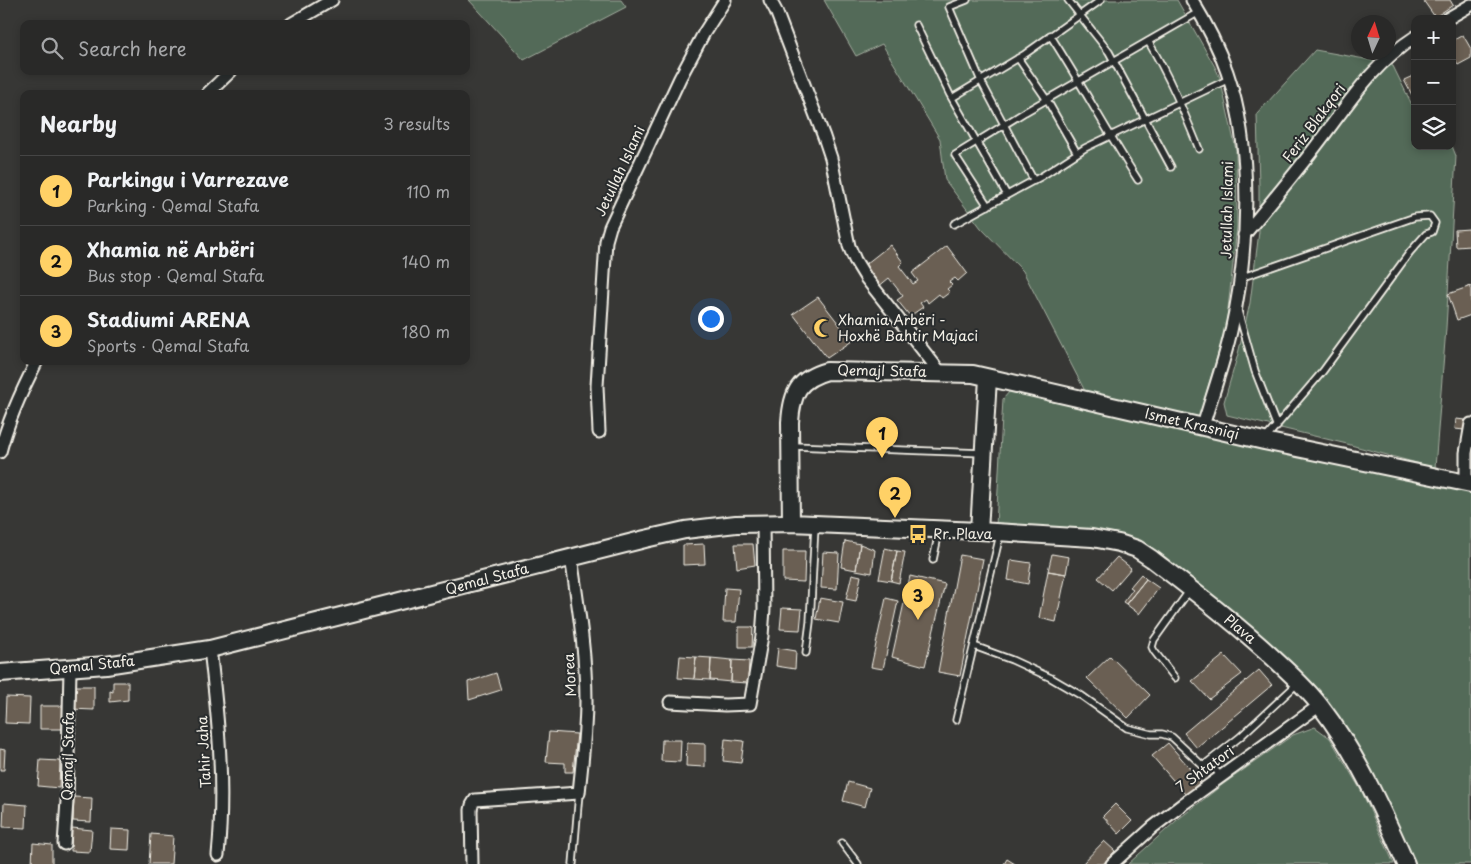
<!DOCTYPE html>
<html lang="en">
<head>
<meta charset="utf-8">
<style>
	body { margin:0; font-family:"Playpen Sans",sans-serif; background:#313130; color:#f1f3f6 }
	.controls { position:absolute; right:15px; top:15px; display:grid; overflow:hidden; border-radius:10px; box-shadow:0 2px 8px #0003 }
	.controls button { width:45px; height:45px; display:grid; place-items:center; padding:0; border:0; border-bottom:1px solid #454545; background:#292928; color:#f1f3f6; font:25px sans-serif }
	.compass { position:absolute; left:1351px; top:15px; width:45px; height:45px; border-radius:50%; background:#292928; box-shadow:0 2px 8px #0003; rotate:4deg }
	.you { position:absolute; left:710px; top:318px; width:18px; height:18px; margin:-12px; border:4px solid #fff; border-radius:50%; background:#1a73e8; box-shadow:0 0 0 8px #1a73e833 }
	.badge { display:grid; place-items:center; width:32px; height:32px; border-radius:50%; background:#ffd166; color:#111; font-size:16px; font-weight:700 }
	.pin { position:absolute; translate:-50% -41px; filter:drop-shadow(0 1px 2px #0008) }
	.pin::after { content:''; position:absolute; top:26px; width:18px; height:15px; background:inherit; clip-path:polygon(0 0,100% 0,50% 100%) }
	.list { margin:0; padding:0; list-style:none }
	h2 { display:flex; justify-content:space-between; align-items:center; height:65px; margin:0; padding:0 20px; font-size:21px }
	h2 small { font-size:16px; font-weight:400; color:#a5a6a8 }
	.list li { display:grid; grid-template-columns:32px 1fr auto; gap:15px; align-items:center; box-sizing:border-box; height:70px; padding:0 20px; border-top:1px solid #454545 }
	.list b { display:block; font-size:19px; white-space:nowrap }
	.list p { margin:0; font-size:16px; white-space:nowrap; color:#a5a6a8 }
	.list em { font-size:16px; font-style:normal; color:#a5a6a8 }
	.icon { flex:none; width:28px; height:28px; fill:none; stroke:currentColor; stroke-width:2; stroke-linecap:round; stroke-linejoin:round }
	.map { position:relative; flex:none; width:1471px; height:864px; overflow:hidden }
	.search { position:absolute; background:#292928; box-shadow:0 2px 8px #0003; left:20px; top:20px; width:450px; height:55px; display:flex; align-items:center; gap:12px; box-sizing:border-box; padding:0 18px; border-radius:10px; color:#a5a6a8; font-size:19px }
	.panel { position:absolute; background:#292928; box-shadow:0 2px 8px #0003; left:20px; top:90px; width:450px; height:275px; border-radius:10px }
	.map>svg:first-child { display:block }
	.green { fill:#536b58; stroke:#a4aea0 }
	.building { fill:#6b5f52; stroke:#f4f1e8 }
	.lines { fill:none; stroke-linecap:round; stroke-linejoin:round }
	.lane-casing { stroke:#f4f1e8; stroke-width:9 }
	.street-casing { stroke:#f4f1e8; stroke-width:15 }
	.secondary-casing { stroke:#f4f1e8; stroke-width:20 }
	.lane { stroke:#2a2d2e; stroke-width:5.5 }
	.street { stroke:#2a2d2e; stroke-width:11 }
	.secondary { stroke:#2a2d2e; stroke-width:16 }
	.labels { text-anchor:middle; stroke-width:4; stroke-linejoin:round; paint-order:stroke }
	.street-label { font-size:14px; fill:#f4f1e8; stroke:#2a2d2e }
	.poi-label { font-size:14px; fill:#f4f1e8; stroke:#2a2d2e; text-anchor:start }
</style>
</head>
<body>
<div class="map">
<svg width="1471" height="864" viewBox="0 0 1471 864">
	<rect width="100%" height="100%" fill="#373735"/>
	<filter id="ink" filterUnits="userSpaceOnUse"><feTurbulence type="fractalNoise" baseFrequency=".02" numOctaves="2"/><feDisplacementMap in="SourceGraphic" scale="10" xChannelSelector="R" yChannelSelector="G"/><feConvolveMatrix kernelMatrix="1 2 1 2 8 2 1 2 1" color-interpolation-filters="sRGB"/></filter>
	<g filter="url(#ink)">
		<path class="green" d="M469,0H621L626,7L524,60Z
			M824,0H1177L1215,67L1220,78L1236,150L1237,227L1226,327L1199,417L1086,393L1023,271L981,228L945,180L940,139L882,44L856,56Z
			M1315,50L1376,61L1393,66L1415,111V146H1452L1456,156L1446,328L1435,468L1347,444L1227,415L1224,402L1238,354L1250,303L1259,232V186L1257,114Z
			M1010,391L1471,490V864H1416L1381,788L1347,729L1312,682L1272,646L1148,549L996,526L1003,399Z
			M1315,727L1330,738L1362,792L1394,864H1128L1176,821L1222,785L1293,735Z"/>
		<path class="building" d="M1423,0H1450L1453,5L1435,17Z
			M1463,35L1471,49V58L1458,65L1452,53V41Z
			M1415,75V94L1412,95L1404,80Z
			M1469,229L1471,246L1456,247L1455,230Z
			M890,245L903,262L899,266L913,284L918,281L912,273L947,246L967,273L958,281L955,278L949,282L952,285L947,289L950,292L942,298L939,294L928,303L926,299L920,303L923,307L910,316L897,300L903,296L889,278L878,287L862,267Z
			M1471,286V315L1457,320L1448,294Z
			M818,297L852,341L827,358L793,314Z
			M1456,419L1465,420L1464,430L1455,429Z
			M845,541L860,544L856,570L841,567Z
			M704,544L705,564L683,565V545Z
			M735,544H753L755,565L737,568Z
			M860,544L875,550L872,573L856,570Z
			M885,548L897,551L891,581L879,579Z
			M783,551H805L804,582L783,581Z
			M897,551L905,552L899,583L891,581Z
			M823,552L839,553L837,589L821,588Z
			M1052,554L1069,557L1066,574L1048,571Z
			M960,555L983,559L960,676L938,672Z
			M1117,557L1131,568L1112,590L1098,578Z
			M1011,560L1031,563L1028,584L1008,580Z
			M1048,571L1066,574L1056,622L1039,618Z
			M852,574L861,576L856,601L846,599Z
			M1141,574L1146,579L1126,604L1123,602L1133,589L1130,587Z
			M910,576L945,584L925,666L892,657Z
			M1146,579L1159,588L1139,614L1126,604Z
			M725,588L739,589L736,622H723Z
			M820,598L843,602L839,623L816,619Z
			M886,598L898,601L883,669L871,667Z
			M782,608L802,609L800,630L780,629Z
			M739,627H753L752,647H739Z
			M778,648L796,651L795,669L776,666Z
			M1224,655L1242,674L1209,699L1192,681Z
			M680,656L696,657L694,679L678,678Z
			M1110,656L1150,695L1128,718L1087,678Z
			M696,657L711,658L710,680L694,679Z
			M711,658L732,660L731,682L710,680Z
			M732,660L749,661L748,683L731,682Z
			M1259,670L1272,685L1197,748L1184,733Z
			M496,673L501,690L469,700L468,682Z
			M113,682H128V700L110,702V691L113,692Z
			M72,686H94V710L71,709Z
			M6,697L30,698L29,724L5,723Z
			M40,706H63V729H40Z
			M549,732L577,734L573,772H565V763L546,762Z
			M725,739L744,741L741,763L723,761Z
			M662,740H681L680,762L661,761Z
			M687,743L705,744V767L686,766Z
			M1168,743L1201,781L1186,795L1152,756Z
			M0,749L5,750L4,770H0Z
			M40,760L60,761L59,788L38,786Z
			M848,782L870,788L865,807L843,801Z
			M74,797L92,798L91,822L73,821Z
			M4,803L27,805L26,828L3,827Z
			M1115,804L1132,821L1119,834L1103,816Z
			M72,828L92,830L90,852L71,851Z
			M111,829L130,830L129,850L110,849Z
			M151,834L173,836L171,864H149Z
			M1104,841L1115,851L1103,864H1082Z
			M33,843L52,845V864H32Z
			M1007,859L1015,864H1004Z"/>
		<g class="lines">
			<g class="lane-casing">
				<path id="lane" d="M967,0L949,7L981,81L1034,181
					M1068,0L1109,52L1171,167
					M916,25L950,95L1007,195
					M1050,35C1081,83 1107,132 1138,180
					M1148,41C1169,76 1184,112 1199,149
					M1018,58L1047,100L1077,153
					M952,98L1025,54L1101,0
					M988,206L955,155L1025,112L1199,12
					M954,224L1042,176L1085,148L1229,79
					M1240,278L1415,217L1430,216L1435,223L1432,232L1426,234L1410,252L1323,371L1265,439
					M1238,311L1255,371L1277,427
					M793,446L983,453
					M933,560L939,532
					M974,646L1012,660L1051,678L1082,696L1127,728L1151,734H1162L1172,737L1203,766L1240,737L1297,684
					M806,653L810,622L815,526
					M1175,678L1154,651L1152,647L1154,640L1189,591
					M956,720L1000,535
					M1208,762L1221,776
					M842,843L858,864
					M573,864L579,793"/>
			</g>
			<g class="street-casing">
				<path id="street" d="M770,0L776,11L824,137L831,158L849,246L855,260L866,278L940,372
					M1192,0C1206,23 1218,46 1227,72C1254,150 1249,251 1231,331C1224,363 1212,395 1203,426
					M1447,19L1471,5
					M291,24L332,0
					M207,94L231,71
					M1244,235C1268,206 1293,176 1316,146C1347,106 1371,65 1415,37
					M599,432L597,386L606,241L610,227L680,78L704,33L725,0
					M0,452C8,420 22,390 37,361
					M1466,483V453L1471,424
					M210,649C218,717 225,786 218,855
					M670,702L725,705L750,704L762,636L764,609L763,523
					M64,844L67,801L70,669
					M472,864L471,810L472,805L475,800L579,793C582,762 586,732 586,701C586,653 578,605 571,557
					M1112,864L1153,827L1183,804L1320,705"/>
			</g>
			<g class="secondary-casing">
				<path id="secondary" d="M791,523L790,422C792,393 798,379 827,371L973,374L1264,441L1471,484
					M979,531L988,378
					M0,673L106,665L210,649L645,539L685,530L736,524L791,523L979,531L1092,538L1119,543L1137,549L1152,559C1196,593 1241,627 1281,665C1295,678 1309,691 1321,707C1357,754 1382,809 1406,864"/>
			</g>
			<use href="#lane" class="lane"/>
			<use href="#street" class="street"/>
			<use href="#secondary" class="secondary"/>
		</g>
	</g>
	<defs>
		<g id="mosque-bare" transform="scale(1.5)"><path d="M3.5-4.9A6 6 0 1 0 3.5 4.9A5 5 0 1 1 3.5-4.9Z" fill="#ffd166" stroke="#2a2d2e" stroke-width="2.5" paint-order="stroke"/></g>
		<g id="bus-bare" transform="scale(1.5)"><path d="M-5-6H5V4H4V6H2V4H-2V6H-4V4H-5ZM-3.5-4V0h7V-4ZM-3.5 1.2v1.5H-2V1.2ZM2 1.2v1.5H3.5V1.2Z" fill="#ffd166" stroke="#2a2d2e" stroke-width="2.5" paint-order="stroke"/></g>
	</defs>
	<g fill-rule="evenodd">
		<use href="#mosque-bare" x="823" y="328"/>
		<use href="#bus-bare" x="918" y="534"/>
	</g>
	<g class="labels">
		<g class="street-label">
			<text transform="translate(1314 123) rotate(-53)" y="5">Feriz Blakqori</text>
			<text transform="translate(620 171) rotate(-65)" y="5">Jetullah Islami</text>
			<text transform="translate(1227 210) rotate(-89)" y="5">Jetullah Islami</text>
			<text transform="translate(882 371) rotate(1)" y="5">Qemajl Stafa</text>
			<text transform="translate(1192 424) rotate(13)" y="5">Ismet Krasniqi</text>
			<text transform="translate(487 579) rotate(-15)" y="5">Qemal Stafa</text>
			<text transform="translate(1240 629) rotate(40)" y="5">Plava</text>
			<text transform="translate(92 665) rotate(-6)" y="5">Qemal Stafa</text>
			<text transform="translate(570 675) rotate(-93)" y="5">Morea</text>
			<text transform="translate(204 752) rotate(-93)" y="5">Tahir Jaha</text>
			<text transform="translate(68 756) rotate(-89)" y="5">Qemajl Stafa</text>
			<text transform="translate(1205 769) rotate(-36)" y="5">7 Shtatori</text>
		</g>
		<g class="poi-label">
			<text x="838" y="325">Xhamia Arbëri -<tspan x="838" dy="16">Hoxhë Bahtir Majaci</tspan></text>
			<text x="933" y="539">Rr. Plava</text>
		</g>
	</g>
</svg>
<div class="controls">
<button>+</button>
<button>−</button>
<button><svg class="icon" aria-label="layers" viewBox="0 0 24 24"><path d="M12 4l9 5-9 5-9-5zM3 14l9 5 9-5"/></svg></button>
</div>
<svg class="compass" viewBox="-18 -18 36 36"><path d="M0-13l5 13h-10z" fill="#e53935"/><path d="M0 13l5-13h-10z" fill="#a5a6a8"/></svg>
<div class="you"></div>
<div class="pin badge" style="left:882px;top:458px">1</div>
<div class="pin badge" style="left:895px;top:518px">2</div>
<div class="pin badge" style="left:918px;top:620px">3</div>
<div class="search"><svg class="icon" aria-label="search" viewBox="0 0 24 24"><circle cx="10" cy="10" r="6"/><path d="M15 15l6 6"/></svg>Search here</div>
<section class="panel">
<h2>Nearby<small>3 results</small></h2>
<ul class="list">
<li><span class="badge">1</span><div><b>Parkingu i Varrezave</b><p>Parking · Qemal Stafa</p></div><em>110 m</em></li>
<li><span class="badge">2</span><div><b>Xhamia në Arbëri</b><p>Bus stop · Qemal Stafa</p></div><em>140 m</em></li>
<li><span class="badge">3</span><div><b>Stadiumi ARENA</b><p>Sports · Qemal Stafa</p></div><em>180 m</em></li>
</ul>
</section>
</div>
</body>
</html>
